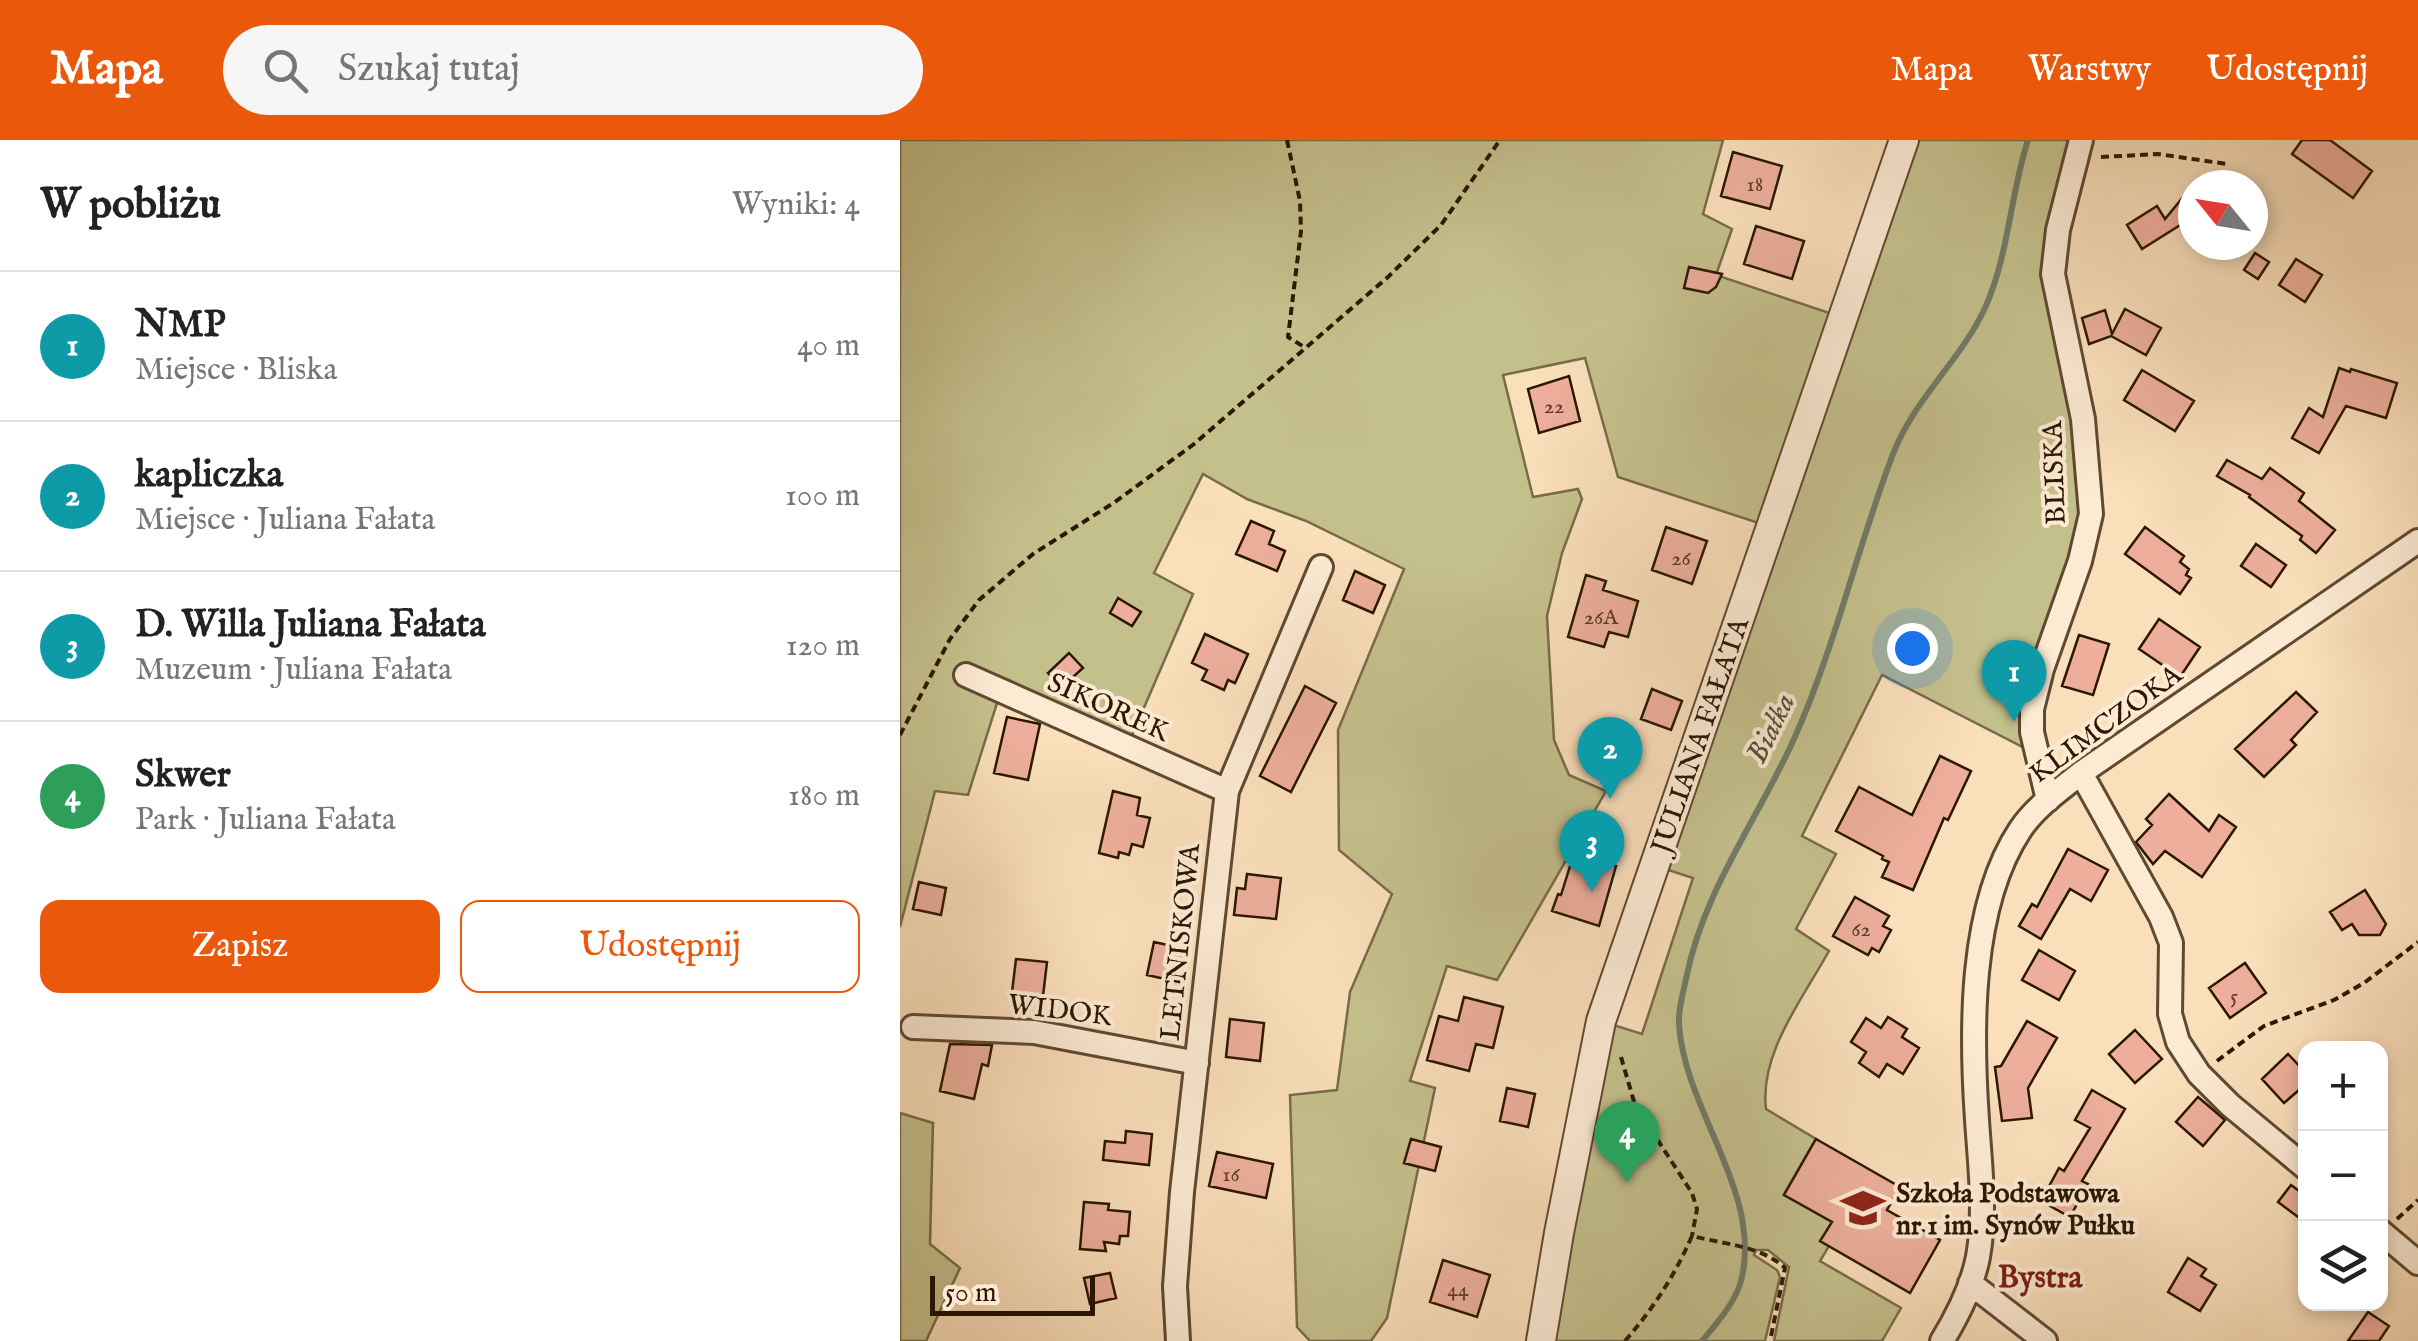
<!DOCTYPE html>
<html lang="pl">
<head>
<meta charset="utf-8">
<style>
	body { margin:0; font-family:"IM FELL English",serif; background:#f6f6f6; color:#222 }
	.controls { position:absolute; right:30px; bottom:30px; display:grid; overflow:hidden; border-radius:20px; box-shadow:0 5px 15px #0003 }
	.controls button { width:90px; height:90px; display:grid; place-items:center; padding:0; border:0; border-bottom:2px solid #e0e0e0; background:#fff; color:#222; font:50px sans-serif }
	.compass { position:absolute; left:1278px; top:30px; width:90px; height:90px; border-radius:50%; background:#fff; box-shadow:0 5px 15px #0003; rotate:300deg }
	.scale { position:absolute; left:30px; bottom:25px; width:165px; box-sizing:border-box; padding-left:10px; border:5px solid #2c1703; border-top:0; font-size:28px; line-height:35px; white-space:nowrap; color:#2c1703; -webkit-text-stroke:8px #fcead3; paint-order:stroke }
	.you { position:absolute; left:1012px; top:508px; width:35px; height:35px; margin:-25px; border:8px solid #fff; border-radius:50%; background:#1a73e8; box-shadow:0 0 0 15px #1a73e833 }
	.badge { display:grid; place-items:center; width:65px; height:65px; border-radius:50%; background:#ea580c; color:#fff; font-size:32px; font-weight:700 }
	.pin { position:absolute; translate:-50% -82px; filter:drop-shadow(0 2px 5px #0008) }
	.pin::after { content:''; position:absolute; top:52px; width:35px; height:30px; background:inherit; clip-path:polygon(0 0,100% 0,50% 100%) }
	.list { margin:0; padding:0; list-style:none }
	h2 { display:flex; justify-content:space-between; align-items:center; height:130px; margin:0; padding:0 40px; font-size:42px }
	h2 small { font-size:32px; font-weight:400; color:#767676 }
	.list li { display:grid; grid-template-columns:65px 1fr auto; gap:30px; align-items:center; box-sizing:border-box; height:150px; padding:0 40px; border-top:2px solid #e0e0e0 }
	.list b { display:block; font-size:38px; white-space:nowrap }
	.list p { margin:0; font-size:32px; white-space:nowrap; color:#767676 }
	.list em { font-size:32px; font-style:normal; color:#767676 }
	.actions { display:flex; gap:20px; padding:30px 40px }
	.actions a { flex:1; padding:22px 0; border:2px solid #ea580c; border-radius:20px; text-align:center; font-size:35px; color:#ea580c }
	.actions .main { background:#ea580c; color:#fff }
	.icon { flex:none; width:55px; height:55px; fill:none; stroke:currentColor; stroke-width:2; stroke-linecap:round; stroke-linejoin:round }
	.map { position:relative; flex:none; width:1518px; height:1201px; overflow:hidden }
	header { display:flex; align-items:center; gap:60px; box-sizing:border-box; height:140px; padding:0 50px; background:#ea580c; color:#fff }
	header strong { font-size:48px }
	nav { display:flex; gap:55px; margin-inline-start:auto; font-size:35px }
	.search { width:700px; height:90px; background:#f6f6f6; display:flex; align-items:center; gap:25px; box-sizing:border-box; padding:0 35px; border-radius:55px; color:#767676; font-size:38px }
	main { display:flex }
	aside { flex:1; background:#fff }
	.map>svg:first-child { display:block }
	.green { fill:#c4c08c; stroke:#786c48; stroke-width:2.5 }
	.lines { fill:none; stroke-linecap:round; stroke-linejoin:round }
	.stream { stroke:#717b68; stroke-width:6 }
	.building { fill:#edaf9c; stroke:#2c1703; stroke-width:2.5 }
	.minor-casing { stroke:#604931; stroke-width:28 }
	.tertiary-casing { stroke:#604931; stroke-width:32 }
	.path { stroke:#2c1703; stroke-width:4; stroke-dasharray:8 5; stroke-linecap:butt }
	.minor { stroke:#fcead3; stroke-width:22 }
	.tertiary { stroke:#fcead3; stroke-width:28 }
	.labels { text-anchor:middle; stroke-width:8; stroke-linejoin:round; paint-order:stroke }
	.number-label { font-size:22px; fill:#5c3d29 }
	.street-label { font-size:28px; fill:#2c1703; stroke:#fcead3 }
	.poi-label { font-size:28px; font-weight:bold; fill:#2c1703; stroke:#fcead3; text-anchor:start }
	.water-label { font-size:30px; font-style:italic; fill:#54513e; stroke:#fcead3 }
	.quarter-label { font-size:32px; font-weight:bold; fill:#7a1f14; stroke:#fcead3 }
</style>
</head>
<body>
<header>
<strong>Mapa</strong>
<div class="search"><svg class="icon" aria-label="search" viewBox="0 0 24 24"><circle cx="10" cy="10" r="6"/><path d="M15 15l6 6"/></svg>Szukaj tutaj</div>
<nav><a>Mapa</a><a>Warstwy</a><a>Udostępnij</a></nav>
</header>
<main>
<aside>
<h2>W pobliżu<small>Wyniki: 4</small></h2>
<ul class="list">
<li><span class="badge" style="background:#0f9aa8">1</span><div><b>NMP</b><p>Miejsce · Bliska</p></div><em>40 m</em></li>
<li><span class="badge" style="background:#0f9aa8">2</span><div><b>kapliczka</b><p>Miejsce · Juliana Fałata</p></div><em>100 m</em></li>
<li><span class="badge" style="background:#0f9aa8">3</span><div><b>D. Willa Juliana Fałata</b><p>Muzeum · Juliana Fałata</p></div><em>120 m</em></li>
<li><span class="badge" style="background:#2e9e5b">4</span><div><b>Skwer</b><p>Park · Juliana Fałata</p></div><em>180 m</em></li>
</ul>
<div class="actions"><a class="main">Zapisz</a><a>Udostępnij</a></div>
</aside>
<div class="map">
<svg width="1518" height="1201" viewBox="0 0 1518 1201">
	<rect width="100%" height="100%" fill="#fadfbb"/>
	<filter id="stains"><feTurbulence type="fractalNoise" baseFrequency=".002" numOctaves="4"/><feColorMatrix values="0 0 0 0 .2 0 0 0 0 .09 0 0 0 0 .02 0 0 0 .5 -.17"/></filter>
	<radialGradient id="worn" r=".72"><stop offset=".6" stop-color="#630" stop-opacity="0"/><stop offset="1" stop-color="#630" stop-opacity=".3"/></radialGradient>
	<path class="green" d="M0,0H823L803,74L832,89L816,135L944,178L1004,0H1181L1158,90L1191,374L1142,529L1138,615L982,535L902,696L936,714L896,789L929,811C903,858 859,914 866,969L916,999L884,1054L932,1082L921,1101L929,1106L920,1121L1001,1168L982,1201H874L889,1127L868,1110H856L854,1115L877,1130L880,1137L865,1201H641L701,881L742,894L793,738L753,725L871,387L718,337L685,218L603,235L633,357L678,349L682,359L662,413L647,476L654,600L669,635L706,651L597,840L547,826L510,941L535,948L487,1178L471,1201H410L397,1187L390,955L437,950L450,852L492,754L439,710L438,590L504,429L406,381L347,359L303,334L254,433L293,454L230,600L103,544L68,655L35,651L0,787Z
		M0,973L33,983L30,1104L60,1128L26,1201H0Z"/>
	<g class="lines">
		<path class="stream" d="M802,1201C817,1183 837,1161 842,1137C861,1050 784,969 779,884C778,870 783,853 786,839C803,751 858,679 894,599C935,508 957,408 993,314C1014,259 1061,220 1085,168C1109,115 1110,55 1128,0"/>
	</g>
	<path class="building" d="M1402,0H1430L1472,31L1453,58L1392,14Z
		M833,12L882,26L870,69L821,56Z
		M1293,45V77L1242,109L1227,85L1257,66L1265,79Z
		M856,86L904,101L892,139L844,124Z
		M1355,113L1369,122L1358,139L1344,130Z
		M1396,119L1422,135L1405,162L1379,145Z
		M789,127L822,134L816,147L808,153L784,148Z
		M1225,169L1261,188L1246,215L1211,196L1189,204L1182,178L1205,170L1212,194Z
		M1439,228L1450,232L1451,229L1497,243L1486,278L1446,266L1419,313L1392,298L1409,268L1423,277Z
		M1242,230L1294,261L1275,291L1224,260Z
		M669,236L680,281L639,293L628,249Z
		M1327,320L1362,339L1370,328L1404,353L1399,361L1435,390L1416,413L1400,400L1402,396L1349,357L1350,355L1317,336Z
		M351,381L374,391L369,404L385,411L377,431L336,414Z
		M766,387L807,401L792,444L752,430Z
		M1245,387L1284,416L1280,422L1289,429L1286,435L1291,438L1280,454L1225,414Z
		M1356,404L1386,425L1371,447L1341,426Z
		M455,431L485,445L473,473L443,460Z
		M686,435L706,441L703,450L738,461L728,497L709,492L704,507L668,497Z
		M218,458L241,472L232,486L210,473Z
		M1259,479L1300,507L1280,537L1239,509Z
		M305,494L348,514L335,543L328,540L324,550L302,540L307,530L292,523Z
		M1179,495L1209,504L1193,555L1162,546Z
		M169,513L183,528L162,547L148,533Z
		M405,546L436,563L391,652L360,636Z
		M752,549L782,561L771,590L741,579Z
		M1396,552L1417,572L1391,600L1396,605L1364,637L1335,609Z
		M107,577L140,584L128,640L94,633Z
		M694,584L726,596L715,627L683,616Z
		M1040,616L1071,631L1048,680L1044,678L1013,750L982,737L989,722L982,719L983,716L936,691L959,647L1012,675Z
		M213,651L240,658L237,675L250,678L243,707L232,704L229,715L219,712L218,718L199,713Z
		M1269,654L1309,691L1319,675L1336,687L1302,737L1265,711L1253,724L1236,702L1252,685L1246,679Z
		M1168,709L1208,730L1191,761L1170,749L1141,799L1119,786L1132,764L1137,767Z
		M700,721L716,726L699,786L652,771L658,754L661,755L671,723L697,730Z
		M347,734L381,738L376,779L334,775L337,748L345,749Z
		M19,742L46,748L41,775L13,769Z
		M1465,750L1486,784L1480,795H1459L1452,784L1442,790L1430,772Z
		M955,757L989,776L983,786L991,790L979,812L972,808L968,815L933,796Z
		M254,802L286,809L279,842L247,835Z
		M1139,810L1175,831L1159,860L1122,840Z
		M116,819L147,822L143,856L112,852Z
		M1345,823L1366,853L1330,878L1309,848Z
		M564,857L603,867L593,908L576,904L569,931L527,920L539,876L558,881Z
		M988,877L1007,889L1002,897L1019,908L1003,934L987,924L979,937L959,923L966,912L951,902L966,878L981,888Z
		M330,879L364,883L360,921L326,917Z
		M1127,881L1157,898L1128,948L1132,978L1102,981L1095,927L1101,926Z
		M1235,890L1262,919L1235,943L1209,914Z
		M50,904L92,905L88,926L82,924L74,959L40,951Z
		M1388,914L1406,933V944L1384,963L1362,939Z
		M607,948L635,954L628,987L600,981Z
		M1192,950L1225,969L1182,1041L1188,1044L1170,1077L1141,1061L1159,1028L1164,1031L1190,988L1175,980Z
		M1298,957L1325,980L1303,1006L1276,982Z
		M226,991L252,994L249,1025L203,1020L205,1001L225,1003Z
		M511,999L541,1007L535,1031L504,1023Z
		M916,999L1000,1047L987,1070L1040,1100L1010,1153L920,1101L932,1082L884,1055Z
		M317,1012L373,1024L366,1058L309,1046Z
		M1391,1045L1406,1056V1083L1378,1062Z
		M184,1062L209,1064L208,1070L230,1072L228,1096H220L219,1104L204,1102L206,1111L180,1109Z
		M1288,1118L1306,1129L1301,1136L1316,1145L1300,1171L1268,1152Z
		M543,1120L590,1135L577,1177L530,1162Z
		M210,1133L216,1158L190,1164L184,1138Z
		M1468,1172L1489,1186L1479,1201H1448Z"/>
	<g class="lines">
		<g class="minor-casing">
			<path id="minor" d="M66,535L327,651
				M1181,633L1261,777L1271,803L1270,874L1278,902L1299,934L1330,965L1406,1028
				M1148,660L1132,592V569L1142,529L1180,421L1191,374L1183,279L1153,134L1158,90L1181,0
				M13,887L134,892L297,923
				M1480,1091L1518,1123
				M1070,1143L1145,1201
				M278,1201L275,1146L282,1052L327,651L421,427
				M1042,1201C1058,1175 1072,1147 1078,1117C1086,1072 1080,1026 1077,980C1071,892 1069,767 1120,690C1135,667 1160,650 1181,633L1518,401"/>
		</g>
		<g class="tertiary-casing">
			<path id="tertiary" d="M641,1201L659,1093L701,881L1004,0"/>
		</g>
		<path class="path" d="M387,0L400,61L401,91L388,197L404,207
			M1201,17L1258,14L1327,24
			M0,595L50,499L79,460L133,414L215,362L294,304L488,137L541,85L600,0
			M721,917L735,965L792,1053L797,1069L792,1096
			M1317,921L1364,886L1434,860L1464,843L1518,802
			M1497,1079L1518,1060
			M725,1201C753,1169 775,1135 792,1096C823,1104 862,1106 885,1128L870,1201"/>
		<use href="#minor" class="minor"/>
		<use href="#tertiary" class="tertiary"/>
	</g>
	<defs>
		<g id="school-bare" transform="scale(3.45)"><path d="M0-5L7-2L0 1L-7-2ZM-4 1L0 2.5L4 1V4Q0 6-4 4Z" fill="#8f2418" stroke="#fcead3" stroke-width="2.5" paint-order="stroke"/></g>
	</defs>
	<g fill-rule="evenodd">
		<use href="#school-bare" x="963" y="1068"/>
	</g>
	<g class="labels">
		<g class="number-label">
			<text x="855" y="51">18</text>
			<text x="654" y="273">22</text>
			<text x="781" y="425">26</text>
			<text x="701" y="484">26A</text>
			<text x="961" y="796">62</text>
			<text x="1334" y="863">5</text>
			<text x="331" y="1041">16</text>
			<text x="558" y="1156">44</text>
		</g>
		<g class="street-label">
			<text transform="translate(1153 333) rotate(-92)" y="10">BLISKA</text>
			<text transform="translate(209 566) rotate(24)" y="10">SIKOREK</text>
			<text transform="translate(1205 583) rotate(-36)" y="10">KLIMCZOKA</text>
			<text transform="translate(799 595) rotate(-71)" y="10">JULIANA FAŁATA</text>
			<text transform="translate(279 802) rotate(-84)" y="10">LETNISKOWA</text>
			<text transform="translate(160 869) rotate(7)" y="10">WIDOK</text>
		</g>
		<g class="poi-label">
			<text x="996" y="1062">Szkoła Podstawowa<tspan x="996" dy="32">nr 1 im. Synów Pułku</tspan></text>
		</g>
		<g class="water-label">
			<text transform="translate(870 588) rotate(-64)" y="10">Białka</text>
		</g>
		<g class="quarter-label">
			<text x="1140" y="1147">Bystra</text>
		</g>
	</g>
	<rect width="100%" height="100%" filter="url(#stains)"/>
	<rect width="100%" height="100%" fill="url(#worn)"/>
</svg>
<div class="controls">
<button>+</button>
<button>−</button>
<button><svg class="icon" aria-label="layers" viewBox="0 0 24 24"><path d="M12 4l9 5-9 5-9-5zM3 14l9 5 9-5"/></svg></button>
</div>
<svg class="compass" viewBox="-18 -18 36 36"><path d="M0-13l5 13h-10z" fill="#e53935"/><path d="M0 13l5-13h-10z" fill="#767676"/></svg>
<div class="scale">50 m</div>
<div class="you"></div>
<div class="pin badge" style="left:1114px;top:582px;background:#0f9aa8">1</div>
<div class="pin badge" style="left:710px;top:659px;background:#0f9aa8">2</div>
<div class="pin badge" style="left:692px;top:752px;background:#0f9aa8">3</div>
<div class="pin badge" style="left:727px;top:1043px;background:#2e9e5b">4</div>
</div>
</main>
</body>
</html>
